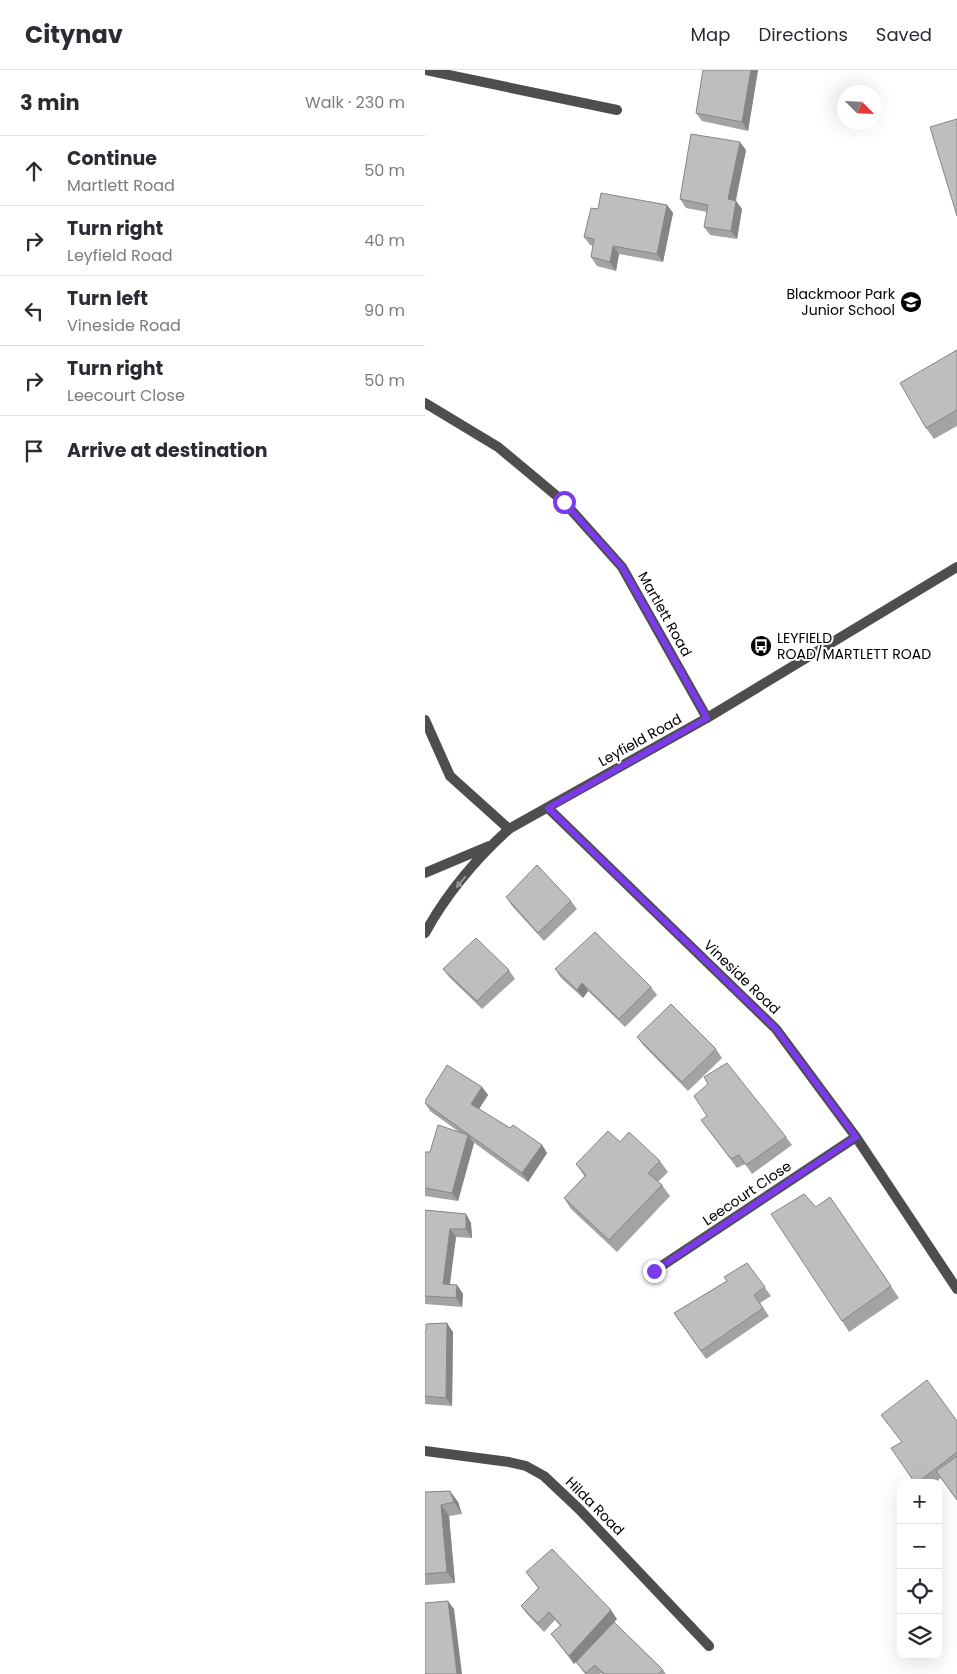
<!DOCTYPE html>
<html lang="en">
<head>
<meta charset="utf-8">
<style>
	body { margin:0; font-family:Poppins,sans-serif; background:#f2f2f3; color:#2b2b33 }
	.controls { position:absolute; right:15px; bottom:15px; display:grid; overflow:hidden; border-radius:10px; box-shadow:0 5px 20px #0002 }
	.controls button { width:45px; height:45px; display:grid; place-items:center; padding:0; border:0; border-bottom:1px solid #e1e1e2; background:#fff; color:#2b2b33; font:25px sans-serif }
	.compass { position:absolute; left:412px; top:15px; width:45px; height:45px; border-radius:50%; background:#fff; box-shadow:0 5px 20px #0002; rotate:114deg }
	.stop { position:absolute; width:15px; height:15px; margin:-11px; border:4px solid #7c3aed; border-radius:50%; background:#fff }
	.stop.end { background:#7c3aed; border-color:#fff; box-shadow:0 1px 5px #0008 }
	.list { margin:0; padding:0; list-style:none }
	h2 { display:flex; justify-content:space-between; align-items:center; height:65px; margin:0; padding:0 20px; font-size:21px }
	h2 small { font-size:16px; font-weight:400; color:#7c7c81 }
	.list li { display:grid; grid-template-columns:32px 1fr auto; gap:15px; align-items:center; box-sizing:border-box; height:70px; padding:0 20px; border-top:1px solid #e1e1e2 }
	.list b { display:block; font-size:19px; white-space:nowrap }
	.list p { margin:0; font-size:16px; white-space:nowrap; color:#7c7c81 }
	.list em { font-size:16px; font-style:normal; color:#7c7c81 }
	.icon { flex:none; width:28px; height:28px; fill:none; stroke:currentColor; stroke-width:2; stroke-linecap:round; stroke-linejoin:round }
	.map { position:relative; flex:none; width:532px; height:1604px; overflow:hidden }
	header { display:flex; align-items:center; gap:30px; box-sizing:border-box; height:70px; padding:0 25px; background:#fff; border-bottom:1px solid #e1e1e2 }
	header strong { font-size:24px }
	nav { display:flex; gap:28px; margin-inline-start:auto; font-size:18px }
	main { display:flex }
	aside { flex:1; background:#fff }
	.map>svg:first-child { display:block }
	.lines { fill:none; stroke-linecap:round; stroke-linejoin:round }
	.service { stroke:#4e4e4e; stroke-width:10 }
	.minor { stroke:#4e4e4e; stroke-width:10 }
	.tertiary { stroke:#4e4e4e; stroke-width:10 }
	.wall { fill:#a3a3a3 }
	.shaded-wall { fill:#858585 }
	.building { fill:#bebebe; stroke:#858585 }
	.oneway { fill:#959595 }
	.route { stroke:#7c3aed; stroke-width:6 }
	.labels { text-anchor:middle; stroke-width:4; stroke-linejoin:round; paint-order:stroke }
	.poi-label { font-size:14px; fill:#000; stroke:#fff; text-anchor:end }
	.street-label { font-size:14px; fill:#000; stroke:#fff }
</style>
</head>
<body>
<header>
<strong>Citynav</strong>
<nav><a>Map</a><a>Directions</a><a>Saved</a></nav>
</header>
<main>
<aside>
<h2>3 min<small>Walk · 230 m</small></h2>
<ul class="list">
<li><svg class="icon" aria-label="ahead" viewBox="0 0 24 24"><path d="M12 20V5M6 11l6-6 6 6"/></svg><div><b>Continue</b><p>Martlett Road</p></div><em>50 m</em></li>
<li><svg class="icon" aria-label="right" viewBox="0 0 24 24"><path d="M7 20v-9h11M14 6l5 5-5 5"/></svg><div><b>Turn right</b><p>Leyfield Road</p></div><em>40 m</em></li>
<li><svg class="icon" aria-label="left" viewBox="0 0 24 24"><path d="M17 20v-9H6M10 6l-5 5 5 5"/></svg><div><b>Turn left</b><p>Vineside Road</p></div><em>90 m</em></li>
<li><svg class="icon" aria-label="right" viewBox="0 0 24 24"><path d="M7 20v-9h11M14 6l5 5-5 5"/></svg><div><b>Turn right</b><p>Leecourt Close</p></div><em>50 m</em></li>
<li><svg class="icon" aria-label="arrive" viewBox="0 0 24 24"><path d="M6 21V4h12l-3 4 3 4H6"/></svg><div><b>Arrive at destination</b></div></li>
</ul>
</aside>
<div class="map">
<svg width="532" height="1604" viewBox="0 0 532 1604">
	<rect width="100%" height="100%" fill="#fff"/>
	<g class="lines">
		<path class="service" d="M0,650L25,706L84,759"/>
		<path class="minor" d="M0,0L192,40
			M0,333L73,377L139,432L197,497L282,648
			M123,738L351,959L431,1067L532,1219
			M229,1201L431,1067
			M0,1381L84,1392L101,1396L119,1406L154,1439L284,1576"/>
		<path class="tertiary" d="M0,803L64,776
			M0,863C21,825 52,788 84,759L282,648L532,497"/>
	</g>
	<path class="wall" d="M278,0H333L323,61L277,51L271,43Z
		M321,80L311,131L317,139L312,169L285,165L279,157L282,142L261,138L255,129Z
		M242,135L248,143L238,192L194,184L191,201L172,196L166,187L168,176L165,175L159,167L173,139Z
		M532,280V356L509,369L501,358Z
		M81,827L146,831L152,839L119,871L87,836Z
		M18,899L84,900L90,909L57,939L24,907Z
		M130,899L226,917L232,925L200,957L163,921L158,928L136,908Z
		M212,967L291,979L297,988L263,1021L218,975Z
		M57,1017L63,1025L54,1039L85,1058L117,1075L122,1083L103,1112L48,1072L49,1073L33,1131L0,1126V1082H5L34,1062L5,1041L0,1033Z
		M276,1050L361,1067L367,1075L327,1104L320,1094L312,1098Z
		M195,1072L235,1091L243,1102L233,1112L237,1115L245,1126L192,1182L146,1139L139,1128L160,1107L151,1094Z
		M405,1127L474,1228L424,1262L417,1251L391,1137Z
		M0,1140L41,1144L46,1153L47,1168L31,1167L24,1215H32L38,1224L37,1237L0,1234Z
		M322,1193L346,1226L335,1233L344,1246L281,1289L249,1243L302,1211Z
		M0,1261L28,1262L27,1336L0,1334Z
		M532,1351V1430L516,1408L509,1413H490Z
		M25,1421L33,1432L37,1444L24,1446L30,1513L0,1515V1422Z
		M101,1502L192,1549L189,1552L238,1600L241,1604H177L176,1603L175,1604H160L151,1592L149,1594L126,1564L135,1556L130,1550L119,1562L102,1544L96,1536L113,1518Z"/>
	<path class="shaded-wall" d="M326,0H333L323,61L317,52Z
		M315,72L321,80L309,137L303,129Z
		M311,131L317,139L312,169L306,161Z
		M242,135L248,143L238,192L232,184Z
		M188,176L194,184L191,201L185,192Z
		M157,913L163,921L158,928L152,920Z
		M57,1017L63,1025L52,1042L46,1034Z
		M43,1065L49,1073L33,1131L27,1123Z
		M117,1075L122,1083L103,1112L97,1103Z
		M41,1144L46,1153L47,1168L41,1159Z
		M25,1159L31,1167L24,1222L18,1214Z
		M32,1215L38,1224L37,1237L31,1228Z
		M22,1253L28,1262L27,1336L21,1328Z
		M25,1421L33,1432L37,1444L29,1432Z
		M16,1435L24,1446L30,1513L22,1502Z
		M23,1531L29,1539L37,1604H32Z
		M186,1540L192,1549L149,1594L144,1586Z"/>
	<path class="building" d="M278,0H326L317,52L271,43Z
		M532,49V146L505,57Z
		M266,64L315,72L303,129L311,131L306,161L279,157L283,135L255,129Z
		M176,123L242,135L232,184L188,176L185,192L166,187L169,169L159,167L166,138L173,139Z
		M532,280V340L501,358L475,313Z
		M112,795L146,831L113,863L81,827Z
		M170,862L226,917L194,949L157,913L152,920L130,899Z
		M51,868L84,900L52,931L18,899Z
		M246,934L291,979L257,1012L212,967Z
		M302,993L361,1067L321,1095L314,1085L306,1089L276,1050L282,1046L269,1026L283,1014L279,1007Z
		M22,995L57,1017L46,1034L85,1058L88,1055L117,1075L97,1103L0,1033V1031Z
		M13,1055L43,1065L27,1123L0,1118V1082H5Z
		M183,1061L195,1072L204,1062L235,1091L223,1103L237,1115L184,1170L139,1128L161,1105L151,1094Z
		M379,1124L391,1137L405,1127L466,1216L417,1251L346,1144Z
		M0,1140L41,1144V1159H25L18,1214L32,1215L31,1228L0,1226Z
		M322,1193L340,1217L329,1225L338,1238L276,1281L249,1243L302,1211L299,1207Z
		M22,1253L21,1328L0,1326V1261H1V1254Z
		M502,1310L532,1351V1382L492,1413H490L466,1378L477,1372L456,1345Z
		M532,1386V1430L511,1401Z
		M25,1421L29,1432L16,1435L22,1502L0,1504V1422Z
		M127,1479L186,1540L144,1586L126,1564L136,1555L124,1542L113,1553L96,1536L114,1518L101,1502Z
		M23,1531L32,1604H0V1533Z
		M189,1552L238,1600L233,1604H179L170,1595L161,1603L151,1592Z"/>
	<defs><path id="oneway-solid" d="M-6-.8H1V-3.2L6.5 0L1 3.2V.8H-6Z" transform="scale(1.25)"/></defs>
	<use class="oneway" href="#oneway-solid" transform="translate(36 812) rotate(130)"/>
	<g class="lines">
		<path class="route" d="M139,432L197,497L282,648L123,738L351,959L431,1067L229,1201"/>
	</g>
	<defs>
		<g id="school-disc" transform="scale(1.125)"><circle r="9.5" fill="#000" stroke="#fff"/><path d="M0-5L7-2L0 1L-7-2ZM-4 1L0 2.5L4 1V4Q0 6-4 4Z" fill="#fff"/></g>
		<g id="bus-disc" transform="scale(1.125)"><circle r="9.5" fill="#000" stroke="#fff"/><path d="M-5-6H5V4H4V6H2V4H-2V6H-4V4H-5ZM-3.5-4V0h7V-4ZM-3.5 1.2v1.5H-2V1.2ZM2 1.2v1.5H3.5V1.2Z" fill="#fff"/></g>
	</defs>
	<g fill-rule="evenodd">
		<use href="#school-disc" x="486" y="232"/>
		<use href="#bus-disc" x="336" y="576"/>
	</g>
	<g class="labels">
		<g class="poi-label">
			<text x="470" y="229">Blackmoor Park<tspan x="470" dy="16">Junior School</tspan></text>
			<text x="352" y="573" text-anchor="start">LEYFIELD<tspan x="352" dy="16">ROAD/MARTLETT ROAD</tspan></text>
		</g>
		<g class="street-label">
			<text transform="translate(240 544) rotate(61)" y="5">Martlett Road</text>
			<text transform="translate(215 670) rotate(-29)" y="5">Leyfield Road</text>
			<text transform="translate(317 907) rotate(44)" y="5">Vineside Road</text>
			<text transform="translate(322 1123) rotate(-34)" y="5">Leecourt Close</text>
			<text transform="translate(170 1436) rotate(45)" y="5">Hilda Road</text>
		</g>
	</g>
</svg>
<div class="controls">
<button>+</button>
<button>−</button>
<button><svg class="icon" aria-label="locate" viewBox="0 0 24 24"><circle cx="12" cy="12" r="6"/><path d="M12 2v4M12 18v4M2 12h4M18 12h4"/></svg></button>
<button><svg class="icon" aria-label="layers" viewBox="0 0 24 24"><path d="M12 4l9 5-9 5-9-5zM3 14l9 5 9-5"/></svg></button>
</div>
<svg class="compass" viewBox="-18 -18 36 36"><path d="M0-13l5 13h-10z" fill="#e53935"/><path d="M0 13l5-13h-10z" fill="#7c7c81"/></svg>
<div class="stop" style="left:139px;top:432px"></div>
<div class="stop end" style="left:229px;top:1201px"></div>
</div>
</main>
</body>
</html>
